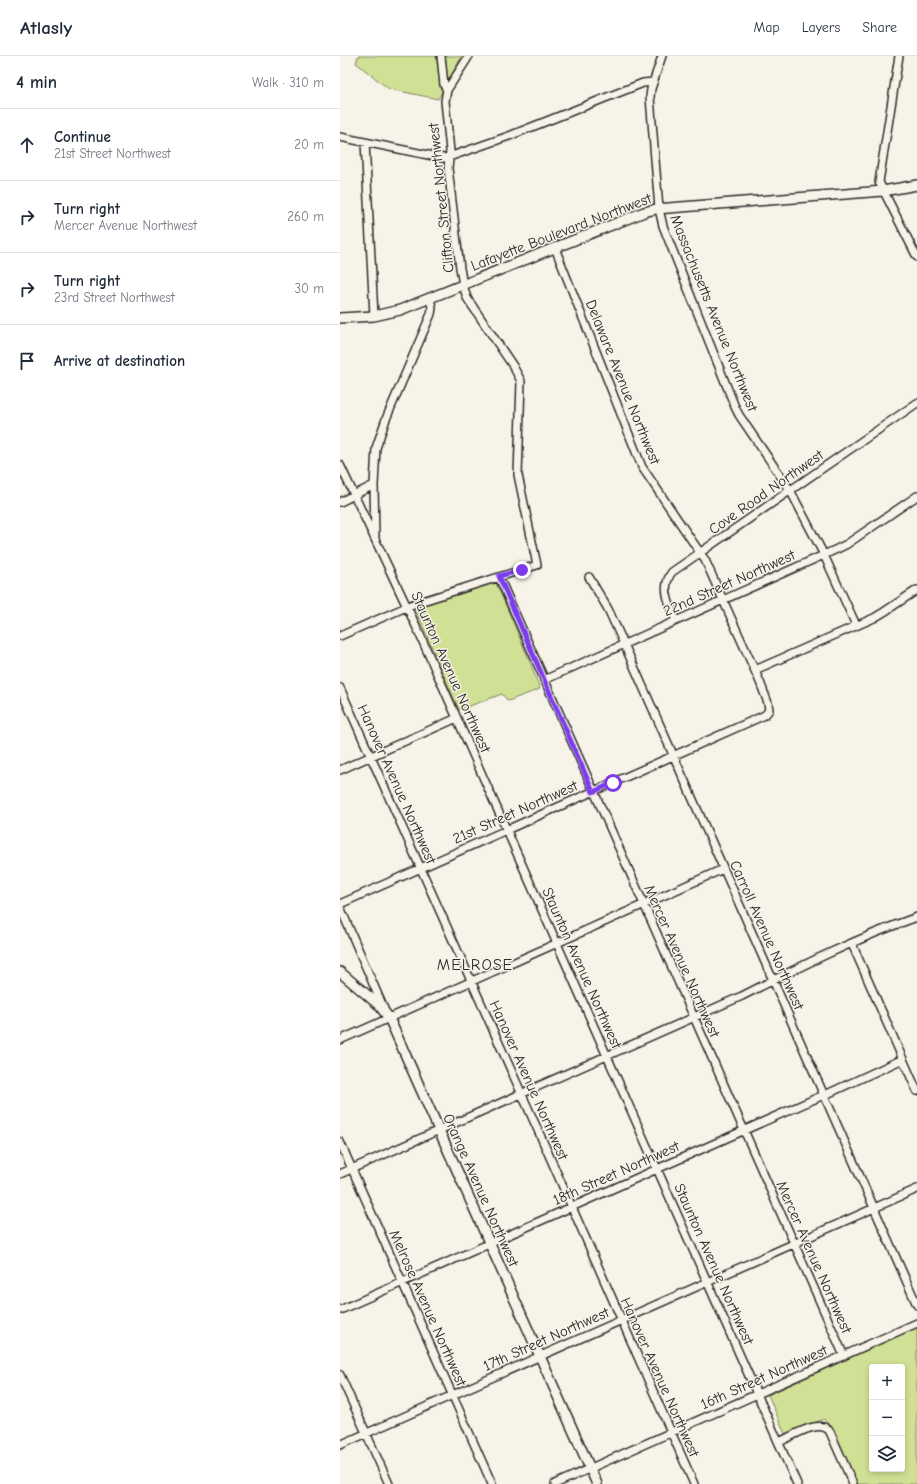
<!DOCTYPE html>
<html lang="en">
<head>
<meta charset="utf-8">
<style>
	body { margin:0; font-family:"Comic Neue",sans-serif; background:#f2f2f3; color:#1f2937 }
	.controls { position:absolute; right:12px; bottom:12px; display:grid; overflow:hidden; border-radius:4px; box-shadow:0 2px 6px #0003 }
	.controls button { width:36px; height:36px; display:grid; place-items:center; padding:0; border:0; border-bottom:1px solid #e0e1e3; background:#fff; color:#1f2937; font:20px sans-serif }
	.stop { position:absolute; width:12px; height:12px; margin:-9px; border:3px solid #7c3aed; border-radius:50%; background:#fff }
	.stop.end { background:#7c3aed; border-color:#fff; box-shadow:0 1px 4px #0008 }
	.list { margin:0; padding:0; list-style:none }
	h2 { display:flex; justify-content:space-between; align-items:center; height:52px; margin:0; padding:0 16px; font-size:17px }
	h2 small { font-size:13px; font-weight:400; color:#747a83 }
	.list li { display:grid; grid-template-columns:26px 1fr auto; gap:12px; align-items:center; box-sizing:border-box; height:72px; padding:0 16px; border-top:1px solid #e0e1e3 }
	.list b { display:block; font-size:15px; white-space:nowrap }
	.list p { margin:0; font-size:13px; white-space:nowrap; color:#747a83 }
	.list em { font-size:13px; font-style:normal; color:#747a83 }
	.icon { flex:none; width:22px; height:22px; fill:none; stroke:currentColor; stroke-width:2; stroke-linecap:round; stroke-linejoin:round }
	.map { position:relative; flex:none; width:577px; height:1428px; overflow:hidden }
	header { display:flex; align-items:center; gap:24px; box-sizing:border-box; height:56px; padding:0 20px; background:#fff; border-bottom:1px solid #e0e1e3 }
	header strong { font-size:19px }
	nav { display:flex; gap:22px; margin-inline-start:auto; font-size:14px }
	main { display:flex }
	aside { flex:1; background:#fff }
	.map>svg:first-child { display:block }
	.green { fill:#d0e094; stroke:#7e8660; fill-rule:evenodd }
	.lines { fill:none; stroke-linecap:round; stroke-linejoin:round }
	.minor-casing { stroke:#2b2b2b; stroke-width:10 }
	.major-casing { stroke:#2b2b2b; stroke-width:12 }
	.minor { stroke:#f7f3e8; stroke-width:7 }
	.major { stroke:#f7f3e8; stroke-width:9 }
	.route { stroke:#7c3aed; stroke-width:5 }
	.labels { text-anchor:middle; stroke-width:3; stroke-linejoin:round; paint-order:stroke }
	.street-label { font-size:15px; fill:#2b2b2b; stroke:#f7f3e8 }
	.neighbourhood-label { font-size:16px; letter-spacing:1px; fill:#2b2b2b; stroke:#f7f3e8 }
</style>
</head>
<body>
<header>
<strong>Atlasly</strong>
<nav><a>Map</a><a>Layers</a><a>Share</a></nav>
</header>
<main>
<aside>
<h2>4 min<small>Walk · 310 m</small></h2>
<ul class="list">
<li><svg class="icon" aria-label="ahead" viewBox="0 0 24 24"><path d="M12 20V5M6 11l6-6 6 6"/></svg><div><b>Continue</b><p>21st Street Northwest</p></div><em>20 m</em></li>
<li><svg class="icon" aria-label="right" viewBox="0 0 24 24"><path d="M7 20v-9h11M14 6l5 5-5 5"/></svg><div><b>Turn right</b><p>Mercer Avenue Northwest</p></div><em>260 m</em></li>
<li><svg class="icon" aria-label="right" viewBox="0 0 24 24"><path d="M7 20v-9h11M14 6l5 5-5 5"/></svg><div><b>Turn right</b><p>23rd Street Northwest</p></div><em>30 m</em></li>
<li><svg class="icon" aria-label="arrive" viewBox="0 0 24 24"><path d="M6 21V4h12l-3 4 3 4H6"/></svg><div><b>Arrive at destination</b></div></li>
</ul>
</aside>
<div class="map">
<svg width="577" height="1428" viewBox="0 0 577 1428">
	<rect width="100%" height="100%" fill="#f7f3e8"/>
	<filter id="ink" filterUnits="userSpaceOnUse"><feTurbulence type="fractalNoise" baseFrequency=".025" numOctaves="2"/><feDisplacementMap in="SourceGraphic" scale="8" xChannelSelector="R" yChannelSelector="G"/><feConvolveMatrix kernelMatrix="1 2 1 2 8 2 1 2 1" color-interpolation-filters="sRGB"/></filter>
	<g filter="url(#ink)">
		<path class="green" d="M18,0H122L98,43L49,33L16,7Z
			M150,526L156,527L188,601L200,633L168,645L162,638L119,654L76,555L82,550Z
			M577,1271V1428H517L490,1371L484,1363L445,1378L428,1339ZM532,1311H562V1413H532Z"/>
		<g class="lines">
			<g class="minor-casing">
				<path id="minor" d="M101,0L104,29L107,34
					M322,0L311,33L310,41L319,153L323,170L395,351L399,359L450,434L484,499L516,569
					M559,0L539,126L577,201
					M0,81L103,102L109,101L169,80L303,27L313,26
					M25,86L34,260
					M0,409L76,570L457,1428
					M0,446L34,429
					M35,481L34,429L36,392L46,363L91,258L92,252L90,242
					M159,521L504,1300
					M249,521L268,553L284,588L577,1249
					M336,565C330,549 320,531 332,516L577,347
					M0,580L73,548L197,509L178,419L181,325L173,310L127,242L123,229L120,212L108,112L110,95L105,45L107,34L129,0
					M415,614L534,562L544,556L577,534
					M204,624L497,493L507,488L577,440
					M0,632L201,1081L354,1428
					M0,714L117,662
					M0,848L425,659L429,654L428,647L420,626L365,504L302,411L215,192
					M0,851L44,953
					M512,888L577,1035
					M0,984L383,813
					M0,1086L152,1428
					M0,1118L402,940C459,911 517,882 577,861
					M0,1254L479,1041L487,1038L563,1003
					M0,1319L49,1428
					M439,1386C451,1381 481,1361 490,1376L513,1428
					M0,1389L577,1133
					M215,1428L577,1267"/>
			</g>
			<g class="major-casing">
				<path id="major" d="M0,262L34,260L60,254L304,156L316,153L543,135L577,129
					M0,916L39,949L49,962L257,1428"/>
			</g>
			<use href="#minor" class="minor"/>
			<use href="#major" class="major"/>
		</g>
	</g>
	<g class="lines" filter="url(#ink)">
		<path class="route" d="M182,514L159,520L253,736L273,727"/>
	</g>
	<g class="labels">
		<g class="street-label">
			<text transform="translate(101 142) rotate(-96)" y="5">Clifton Street Northwest</text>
			<text transform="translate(221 176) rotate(-21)" y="5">Lafayette Boulevard Northwest</text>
			<text transform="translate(374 257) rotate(68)" y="5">Massachusetts Avenue Northwest</text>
			<text transform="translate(283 326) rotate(68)" y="5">Delaware Avenue Northwest</text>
			<text transform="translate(426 436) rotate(-35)" y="5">Cove Road Northwest</text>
			<text transform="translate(389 527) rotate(-24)" y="5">22nd Street Northwest</text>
			<text transform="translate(111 616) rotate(66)" y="5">Staunton Avenue Northwest</text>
			<text transform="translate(57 728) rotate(66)" y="5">Hanover Avenue Northwest</text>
			<text transform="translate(175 756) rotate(-24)" y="5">21st Street Northwest</text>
			<text transform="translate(427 879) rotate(66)" y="5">Carroll Avenue Northwest</text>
			<text transform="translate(342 905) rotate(66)" y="5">Mercer Avenue Northwest</text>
			<text transform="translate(242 912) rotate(66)" y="5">Staunton Avenue Northwest</text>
			<text transform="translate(189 1024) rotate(66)" y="5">Hanover Avenue Northwest</text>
			<text transform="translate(276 1117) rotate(-24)" y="5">18th Street Northwest</text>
			<text transform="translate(141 1134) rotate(66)" y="5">Orange Avenue Northwest</text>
			<text transform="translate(474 1201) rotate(66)" y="5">Mercer Avenue Northwest</text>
			<text transform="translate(374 1208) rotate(66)" y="5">Staunton Avenue Northwest</text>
			<text transform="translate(88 1252) rotate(66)" y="5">Melrose Avenue Northwest</text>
			<text transform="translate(206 1283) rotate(-24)" y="5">17th Street Northwest</text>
			<text transform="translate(320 1321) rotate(66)" y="5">Hanover Avenue Northwest</text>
			<text transform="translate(424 1321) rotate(-24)" y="5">16th Street Northwest</text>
		</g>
		<g class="neighbourhood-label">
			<text x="135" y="914">MELROSE</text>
		</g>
	</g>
</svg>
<div class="controls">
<button>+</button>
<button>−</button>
<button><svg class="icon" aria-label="layers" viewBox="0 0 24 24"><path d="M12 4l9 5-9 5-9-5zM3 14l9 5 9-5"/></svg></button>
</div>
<div class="stop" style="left:273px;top:727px"></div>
<div class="stop end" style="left:182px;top:514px"></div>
</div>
</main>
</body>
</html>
